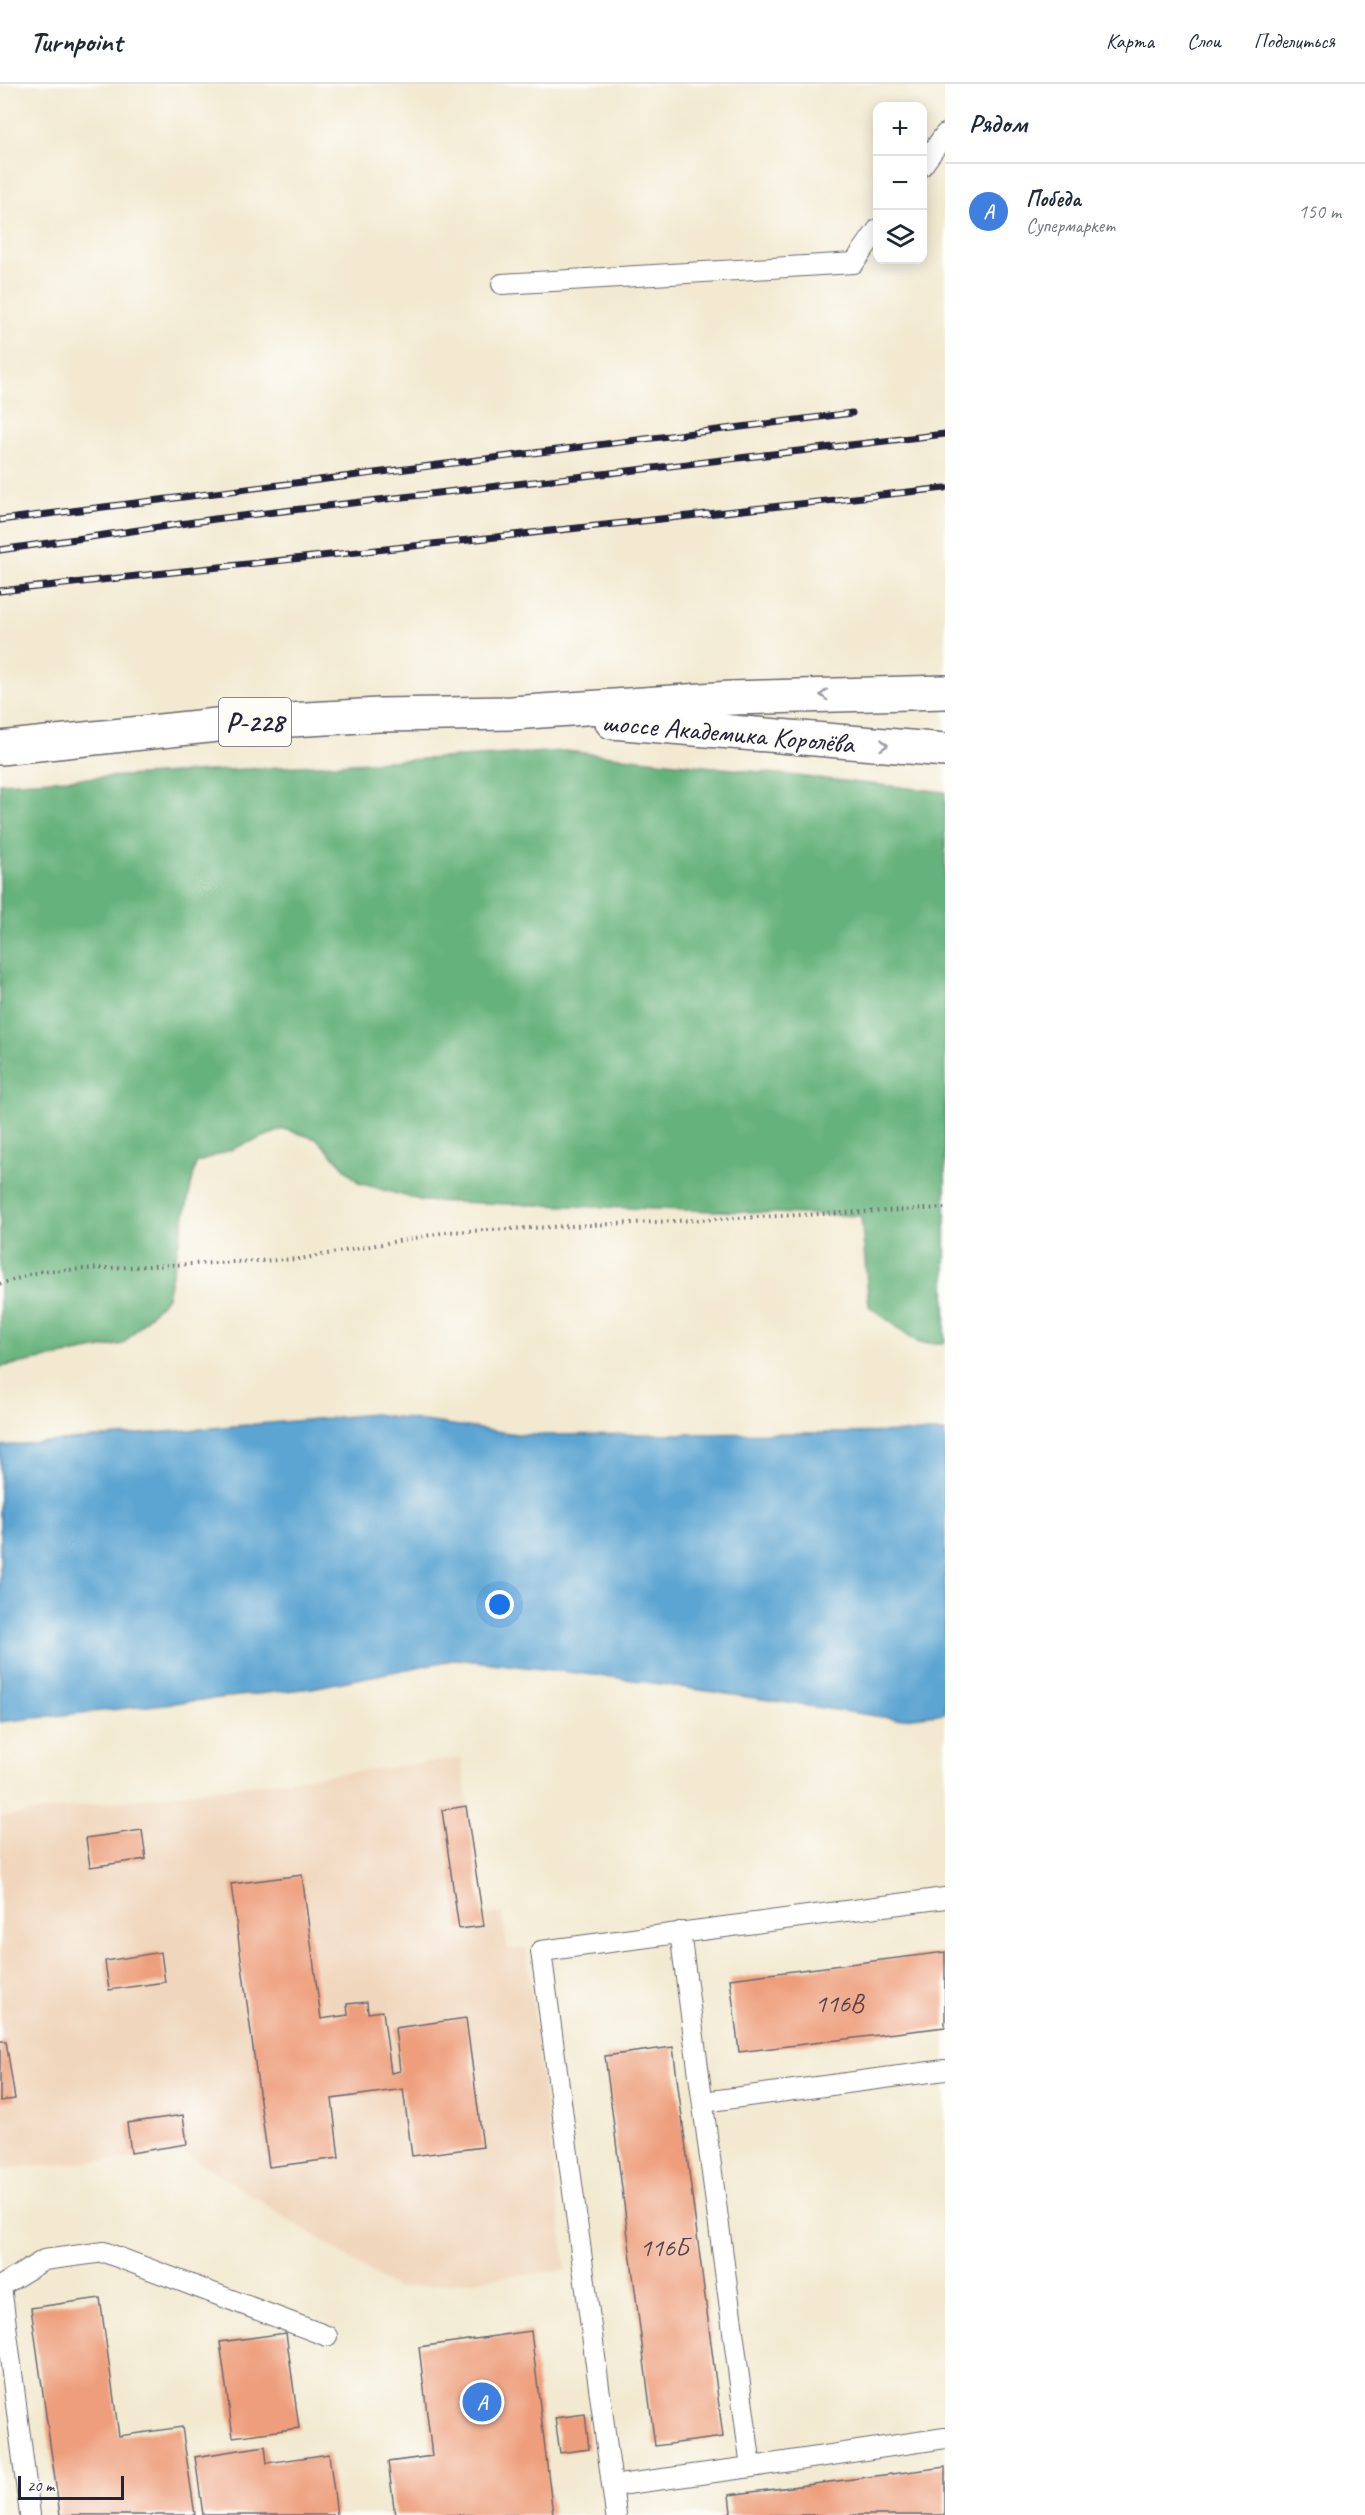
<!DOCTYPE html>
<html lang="ru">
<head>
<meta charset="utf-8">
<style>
	body { margin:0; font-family:Caveat,sans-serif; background:#f6f6f7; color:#1f2937 }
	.controls { position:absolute; right:18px; top:18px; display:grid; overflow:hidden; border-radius:12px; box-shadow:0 3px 15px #0003 }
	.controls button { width:54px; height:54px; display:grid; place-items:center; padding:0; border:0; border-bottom:2px solid #e0e1e3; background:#fff; color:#1f2937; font:30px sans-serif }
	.scale { position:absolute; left:18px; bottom:15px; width:106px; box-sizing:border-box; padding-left:6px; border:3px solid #22223b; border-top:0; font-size:16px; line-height:21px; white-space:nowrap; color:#22223b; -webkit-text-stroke:4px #fdfcf7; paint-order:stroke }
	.you { position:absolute; left:500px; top:1521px; width:21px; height:21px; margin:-15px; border:4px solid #fff; border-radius:50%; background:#1a73e8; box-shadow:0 0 0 9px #1a73e833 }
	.badge { display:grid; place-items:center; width:39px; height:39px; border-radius:50%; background:#d1495b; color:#fff; font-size:20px; font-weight:700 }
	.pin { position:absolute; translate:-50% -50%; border:3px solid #fff; box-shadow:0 2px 6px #0006 }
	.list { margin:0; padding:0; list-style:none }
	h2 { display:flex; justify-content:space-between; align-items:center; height:78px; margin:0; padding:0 24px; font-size:26px }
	h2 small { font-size:20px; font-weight:400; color:#747a83 }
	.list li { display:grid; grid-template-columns:39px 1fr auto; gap:18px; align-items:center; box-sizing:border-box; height:96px; padding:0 24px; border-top:2px solid #e0e1e3 }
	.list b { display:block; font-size:22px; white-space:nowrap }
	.list p { margin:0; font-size:20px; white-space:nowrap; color:#747a83 }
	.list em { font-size:20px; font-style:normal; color:#747a83 }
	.icon { flex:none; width:33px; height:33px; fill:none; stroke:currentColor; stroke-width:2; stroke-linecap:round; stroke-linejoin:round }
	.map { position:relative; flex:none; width:945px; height:2431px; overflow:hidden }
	header { display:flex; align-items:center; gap:36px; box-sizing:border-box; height:84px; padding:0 30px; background:#fff; border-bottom:2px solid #e0e1e3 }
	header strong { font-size:28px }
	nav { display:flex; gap:33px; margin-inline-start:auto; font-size:21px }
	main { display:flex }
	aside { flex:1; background:#fff }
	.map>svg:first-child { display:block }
	.built { fill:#f0d6bc }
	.forest { fill:#66b27c; stroke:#446a5c; stroke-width:1.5 }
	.water { fill:#5ba4d2; stroke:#3e6386; stroke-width:1.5 }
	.building { fill:#ee9e7b }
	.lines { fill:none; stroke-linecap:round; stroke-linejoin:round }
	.lane-casing { stroke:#6b686f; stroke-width:22 }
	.highway-casing { stroke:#6b686f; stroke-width:36 }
	.path { stroke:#6b686f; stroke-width:4; stroke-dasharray:1.5 4.5; stroke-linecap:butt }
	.lane { stroke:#fff; stroke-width:20 }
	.highway { stroke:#fff; stroke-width:33 }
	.rail-casing { stroke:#22223b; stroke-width:7 }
	.rail { stroke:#fdfcf7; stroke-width:4.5; stroke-dasharray:14; stroke-linecap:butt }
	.oneway { stroke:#9c9ca7 }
	.labels { text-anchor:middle; stroke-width:6; stroke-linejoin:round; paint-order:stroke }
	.number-label { font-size:26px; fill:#55414b }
	.shield { fill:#fdfcf7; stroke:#646373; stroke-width:1.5 }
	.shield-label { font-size:27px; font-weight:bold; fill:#22223b }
	.street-label { font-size:28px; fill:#22223b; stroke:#fdfcf7 }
</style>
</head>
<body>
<header>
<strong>Turnpoint</strong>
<nav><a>Карта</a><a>Слои</a><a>Поделиться</a></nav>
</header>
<main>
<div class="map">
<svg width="945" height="2431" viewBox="0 0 945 2431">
	<rect width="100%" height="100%" fill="#fdfcf7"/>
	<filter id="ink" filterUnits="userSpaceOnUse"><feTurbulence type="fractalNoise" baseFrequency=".0167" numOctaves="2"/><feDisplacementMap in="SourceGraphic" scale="12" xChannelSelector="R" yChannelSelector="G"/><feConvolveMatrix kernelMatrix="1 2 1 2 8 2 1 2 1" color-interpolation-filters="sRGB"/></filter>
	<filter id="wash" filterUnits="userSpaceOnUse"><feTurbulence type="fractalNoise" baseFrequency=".008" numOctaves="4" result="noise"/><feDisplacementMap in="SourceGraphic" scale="24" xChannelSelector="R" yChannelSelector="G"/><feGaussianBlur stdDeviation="1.35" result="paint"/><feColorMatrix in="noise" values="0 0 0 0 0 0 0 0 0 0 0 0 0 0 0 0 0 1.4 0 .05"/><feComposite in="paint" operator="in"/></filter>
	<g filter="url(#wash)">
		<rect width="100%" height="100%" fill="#f2e9d0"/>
		<path class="built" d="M461,1674L484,1831L502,1829L508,1866L526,1864L566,2186L397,2205L187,2070L0,2085V1733Z"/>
		<path class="forest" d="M565,667L945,708V1259H919L869,1222L861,1132L423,1117L359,1099L317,1055L284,1045L196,1079L167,1213L123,1260L0,1283V699Z"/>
		<path class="water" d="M374,1330L524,1351L945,1348V1629L896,1635L620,1594L457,1575L312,1604L0,1638V1362Z"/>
		<g id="blocks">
			<path class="building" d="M466,1722L484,1842L459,1845L442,1726Z
				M142,1746L146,1775L90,1783L86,1754Z
				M302,1791L321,1935L348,1931L347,1920L367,1918L368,1929L383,1927L391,1989L400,1987L395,1944L466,1934L483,2063L412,2072L403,2005L332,2015L339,2074L269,2083L231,1800Z
				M161,1868L165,1898L109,1906L105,1877Z
				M945,1868V1943L739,1968L730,1895Z
				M0,1957H6L15,2015L0,2017Z
				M673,1963L723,2353L655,2362L605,1972Z
				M183,2031L187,2060L131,2069L127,2039Z
				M100,2214L119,2352L182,2343L195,2431H60L31,2224Z
				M531,2247L553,2431H395L388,2378L432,2372L419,2263Z
				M286,2249L299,2344L233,2353L220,2258Z
				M585,2330L589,2365L560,2369L555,2334Z
				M265,2362L267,2379L329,2370L337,2431H203L195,2373Z
				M945,2383V2431H720L731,2428L729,2411Z"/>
		</g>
	</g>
	<g filter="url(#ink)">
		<use href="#blocks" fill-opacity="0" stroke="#6b686f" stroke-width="1.5"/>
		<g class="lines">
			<g class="lane-casing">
				<path id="lane" d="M922,82L945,50
					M502,200L854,179L878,145
					M703,2018L945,1986
					M751,2383L945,2354
					M612,2402L751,2383L680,1848
					M30,2431L1,2202L44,2176L104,2168L327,2252
					M616,2431L541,1867L945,1814"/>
			</g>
			<g class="highway-casing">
				<path id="highway" d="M612,638L945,666
					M0,664L236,639L379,631L512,629L731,614L945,608"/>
			</g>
			<path class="path" d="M0,1200L42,1187L300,1175L447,1148L945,1124"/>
			<use href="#lane" class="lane"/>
			<use href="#highway" class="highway"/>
			<g class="rail-casing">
				<path id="rail" d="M0,436L852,329
					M0,466L215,435L945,350
					M0,507L945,404"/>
			</g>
			<use href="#rail" class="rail"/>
		</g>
		<defs><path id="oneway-chevron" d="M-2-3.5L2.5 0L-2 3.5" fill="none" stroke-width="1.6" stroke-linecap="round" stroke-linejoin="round" transform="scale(1.5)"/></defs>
		<g class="oneway">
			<use href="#oneway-chevron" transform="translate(824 611) rotate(178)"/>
			<use href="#oneway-chevron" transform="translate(884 661) rotate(4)"/>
		</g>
	</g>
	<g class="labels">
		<g class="number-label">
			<text x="839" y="1928">116В</text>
			<text x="664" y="2172">116Б</text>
		</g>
		<rect class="shield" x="219" y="614" width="72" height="48" rx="4.5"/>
		<g class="shield-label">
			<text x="255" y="647">Р-228</text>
		</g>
		<g class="street-label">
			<text transform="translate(728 648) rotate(5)" y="10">шоссе Академика Королёва</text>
		</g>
	</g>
</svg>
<div class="controls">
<button>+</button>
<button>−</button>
<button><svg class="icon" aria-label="layers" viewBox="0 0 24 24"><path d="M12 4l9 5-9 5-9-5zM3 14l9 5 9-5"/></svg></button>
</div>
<div class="scale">20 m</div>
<div class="you"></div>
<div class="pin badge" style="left:482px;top:2318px;background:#3f7fe0">A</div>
</div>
<aside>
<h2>Рядом<small></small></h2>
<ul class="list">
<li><span class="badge" style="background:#3f7fe0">A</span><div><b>Победа</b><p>Супермаркет</p></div><em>150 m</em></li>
</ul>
</aside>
</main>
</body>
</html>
